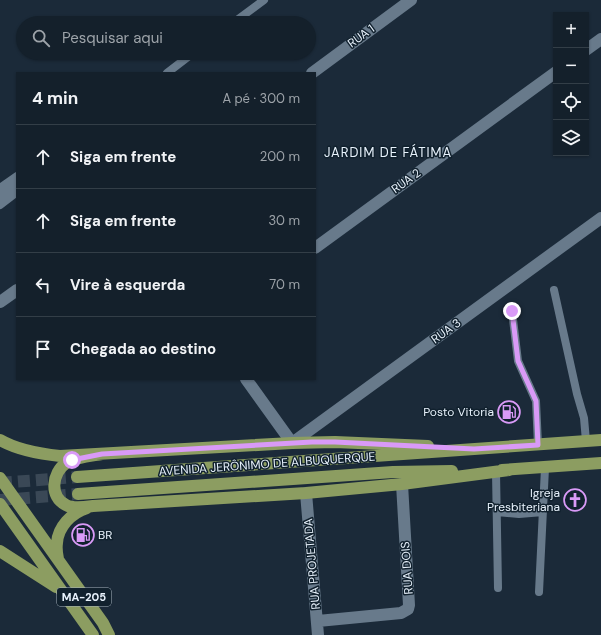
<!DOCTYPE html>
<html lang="pt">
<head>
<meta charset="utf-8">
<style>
	body { margin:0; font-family:"DM Sans",sans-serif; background:#212d37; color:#f1f3f6 }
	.controls { position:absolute; right:12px; top:12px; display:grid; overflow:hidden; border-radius:0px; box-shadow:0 1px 3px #0004 }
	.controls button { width:36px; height:36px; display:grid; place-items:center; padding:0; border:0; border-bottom:1px solid #333e47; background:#14202b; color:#f1f3f6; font:20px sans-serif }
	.stop { position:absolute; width:12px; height:12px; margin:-9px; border:3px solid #d99af7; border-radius:50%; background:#fff }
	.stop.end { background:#d99af7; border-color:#fff; box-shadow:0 1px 4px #0008 }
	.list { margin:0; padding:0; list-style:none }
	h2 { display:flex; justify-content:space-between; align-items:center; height:52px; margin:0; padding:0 16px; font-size:17px }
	h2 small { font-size:13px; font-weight:400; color:#9da3a9 }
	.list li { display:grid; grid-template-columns:26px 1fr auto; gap:12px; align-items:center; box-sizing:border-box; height:64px; padding:0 16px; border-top:1px solid #333e47 }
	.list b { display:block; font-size:15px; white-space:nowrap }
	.list em { font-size:13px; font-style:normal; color:#9da3a9 }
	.icon { flex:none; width:22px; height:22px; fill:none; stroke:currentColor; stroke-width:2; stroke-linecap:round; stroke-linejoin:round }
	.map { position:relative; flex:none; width:601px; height:635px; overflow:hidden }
	.search { position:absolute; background:#14202b; box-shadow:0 1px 3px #0004; left:16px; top:16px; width:300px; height:44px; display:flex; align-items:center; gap:10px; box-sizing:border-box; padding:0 14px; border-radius:22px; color:#9da3a9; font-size:15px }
	.panel { position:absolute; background:#14202b; box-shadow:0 1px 3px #0004; left:16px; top:72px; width:300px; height:308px; border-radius:0px }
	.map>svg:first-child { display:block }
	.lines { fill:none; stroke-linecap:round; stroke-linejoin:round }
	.primary-tunnel { stroke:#3a4856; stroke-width:12; stroke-dasharray:12 6; stroke-linecap:butt }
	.lane { stroke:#687a8b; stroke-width:8 }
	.street { stroke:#687a8b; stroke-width:12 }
	.secondary { stroke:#687a8b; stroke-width:12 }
	.primary { stroke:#8c9d61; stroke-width:12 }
	.route { stroke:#d99af7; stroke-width:5 }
	.labels { text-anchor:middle; stroke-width:3; stroke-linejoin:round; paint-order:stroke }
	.shield { fill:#11212e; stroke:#a8b3be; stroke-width:1 }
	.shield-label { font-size:11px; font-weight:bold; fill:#e8f2fc }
	.street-label { font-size:12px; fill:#e8f2fc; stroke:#11212e }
	.poi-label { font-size:12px; fill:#e8f2fc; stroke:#11212e; text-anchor:end }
	.neighbourhood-label { font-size:13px; letter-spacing:1px; fill:#e8f2fc; stroke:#11212e }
</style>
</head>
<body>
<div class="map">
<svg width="601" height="635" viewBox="0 0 601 635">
	<rect width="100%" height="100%" fill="#1b2a39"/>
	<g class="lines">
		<path class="primary-tunnel" d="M0,483L77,477
			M0,500L78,494"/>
		<path class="lane" d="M233,23L264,0
			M167,73L193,53
			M0,188L17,176
			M0,197L17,184
			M0,205L17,192
			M554,290L577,394L584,418L586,441
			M512,311L518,361L536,401L538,445
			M496,472L498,588
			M497,512L519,514L543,512
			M539,592L545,468"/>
		<path class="street" d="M586,50L601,39
			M315,248L556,72
			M246,379L292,443L601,218
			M306,493L318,635
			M318,621L401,613L408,609L409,605L402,484"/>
		<path class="secondary" d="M312,73L411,0
			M0,302L17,290"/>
		<path class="primary" d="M0,440C17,450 40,454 60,456L292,443L335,442L428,446
			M102,454C90,456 76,457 66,463C52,473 49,497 66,505C73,509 85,507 93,506L306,493L402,484L509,470
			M502,470L601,463
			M77,477L601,440
			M0,478L103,623L109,635
			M78,494L393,472L452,471
			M0,504L93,635
			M0,551L56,587
			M58,559C57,554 56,549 57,543C58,527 71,513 87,508"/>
	</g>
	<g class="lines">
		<path class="route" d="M72,460L102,454L312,442H335L474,449L538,445L536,401L518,361L512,311"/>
	</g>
	<defs>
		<g id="fuel-ring" transform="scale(1.15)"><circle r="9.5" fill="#11212e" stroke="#d99af7" stroke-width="1.5"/><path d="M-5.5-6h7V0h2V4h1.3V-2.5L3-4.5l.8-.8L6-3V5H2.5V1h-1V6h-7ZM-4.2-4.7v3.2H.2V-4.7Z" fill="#d99af7"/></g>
		<g id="church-ring" transform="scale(1.15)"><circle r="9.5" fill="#11212e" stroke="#d99af7" stroke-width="1.5"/><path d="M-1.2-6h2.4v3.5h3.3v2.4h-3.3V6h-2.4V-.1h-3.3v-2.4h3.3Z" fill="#d99af7"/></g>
	</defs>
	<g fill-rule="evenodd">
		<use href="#fuel-ring" x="509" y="412"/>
		<use href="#church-ring" x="575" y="500"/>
		<use href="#fuel-ring" x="83" y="535"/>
	</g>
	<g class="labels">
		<rect class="shield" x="57" y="588" width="54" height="18" rx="3"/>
		<g class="shield-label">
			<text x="84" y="601">MA-205</text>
		</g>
		<g class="street-label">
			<text transform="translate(361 36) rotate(-36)" y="4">RUA 1</text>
			<text transform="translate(406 181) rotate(-36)" y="4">RUA 2</text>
			<text transform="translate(446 331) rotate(-36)" y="4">RUA 3</text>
			<text transform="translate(267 464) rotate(-4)" y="4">AVENIDA JERÔNIMO DE ALBUQUERQUE</text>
			<text transform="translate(312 564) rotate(-95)" y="4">RUA PROJETADA</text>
			<text transform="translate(407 568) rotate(-94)" y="4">RUA DOIS</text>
		</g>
		<g class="poi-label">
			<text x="494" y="416">Posto Vitoria</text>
			<text x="560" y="497">Igreja<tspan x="560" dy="14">Presbiteriana</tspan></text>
			<text x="98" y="539" text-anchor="start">BR</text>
		</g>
		<g class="neighbourhood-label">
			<text x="388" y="157">JARDIM DE FÁTIMA</text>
		</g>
	</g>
</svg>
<div class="controls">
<button>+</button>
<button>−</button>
<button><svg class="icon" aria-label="locate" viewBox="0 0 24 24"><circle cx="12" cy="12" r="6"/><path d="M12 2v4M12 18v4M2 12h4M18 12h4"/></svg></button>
<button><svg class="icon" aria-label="layers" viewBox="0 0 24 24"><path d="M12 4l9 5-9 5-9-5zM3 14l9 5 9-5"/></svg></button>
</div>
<div class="stop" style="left:72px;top:460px"></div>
<div class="stop end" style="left:512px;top:311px"></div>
<div class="search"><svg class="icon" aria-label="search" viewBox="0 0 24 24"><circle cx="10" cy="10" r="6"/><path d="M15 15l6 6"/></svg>Pesquisar aqui</div>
<section class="panel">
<h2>4 min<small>A pé · 300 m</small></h2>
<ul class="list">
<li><svg class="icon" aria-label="ahead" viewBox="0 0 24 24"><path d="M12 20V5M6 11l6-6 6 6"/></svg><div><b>Siga em frente</b></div><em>200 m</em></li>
<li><svg class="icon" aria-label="ahead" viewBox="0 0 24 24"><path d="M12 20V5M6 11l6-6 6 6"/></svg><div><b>Siga em frente</b></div><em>30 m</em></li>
<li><svg class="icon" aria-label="left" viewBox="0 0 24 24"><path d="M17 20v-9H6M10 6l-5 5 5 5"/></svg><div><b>Vire à esquerda</b></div><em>70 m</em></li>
<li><svg class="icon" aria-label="arrive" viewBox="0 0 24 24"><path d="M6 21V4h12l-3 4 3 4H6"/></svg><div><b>Chegada ao destino</b></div></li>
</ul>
</section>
</div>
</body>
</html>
